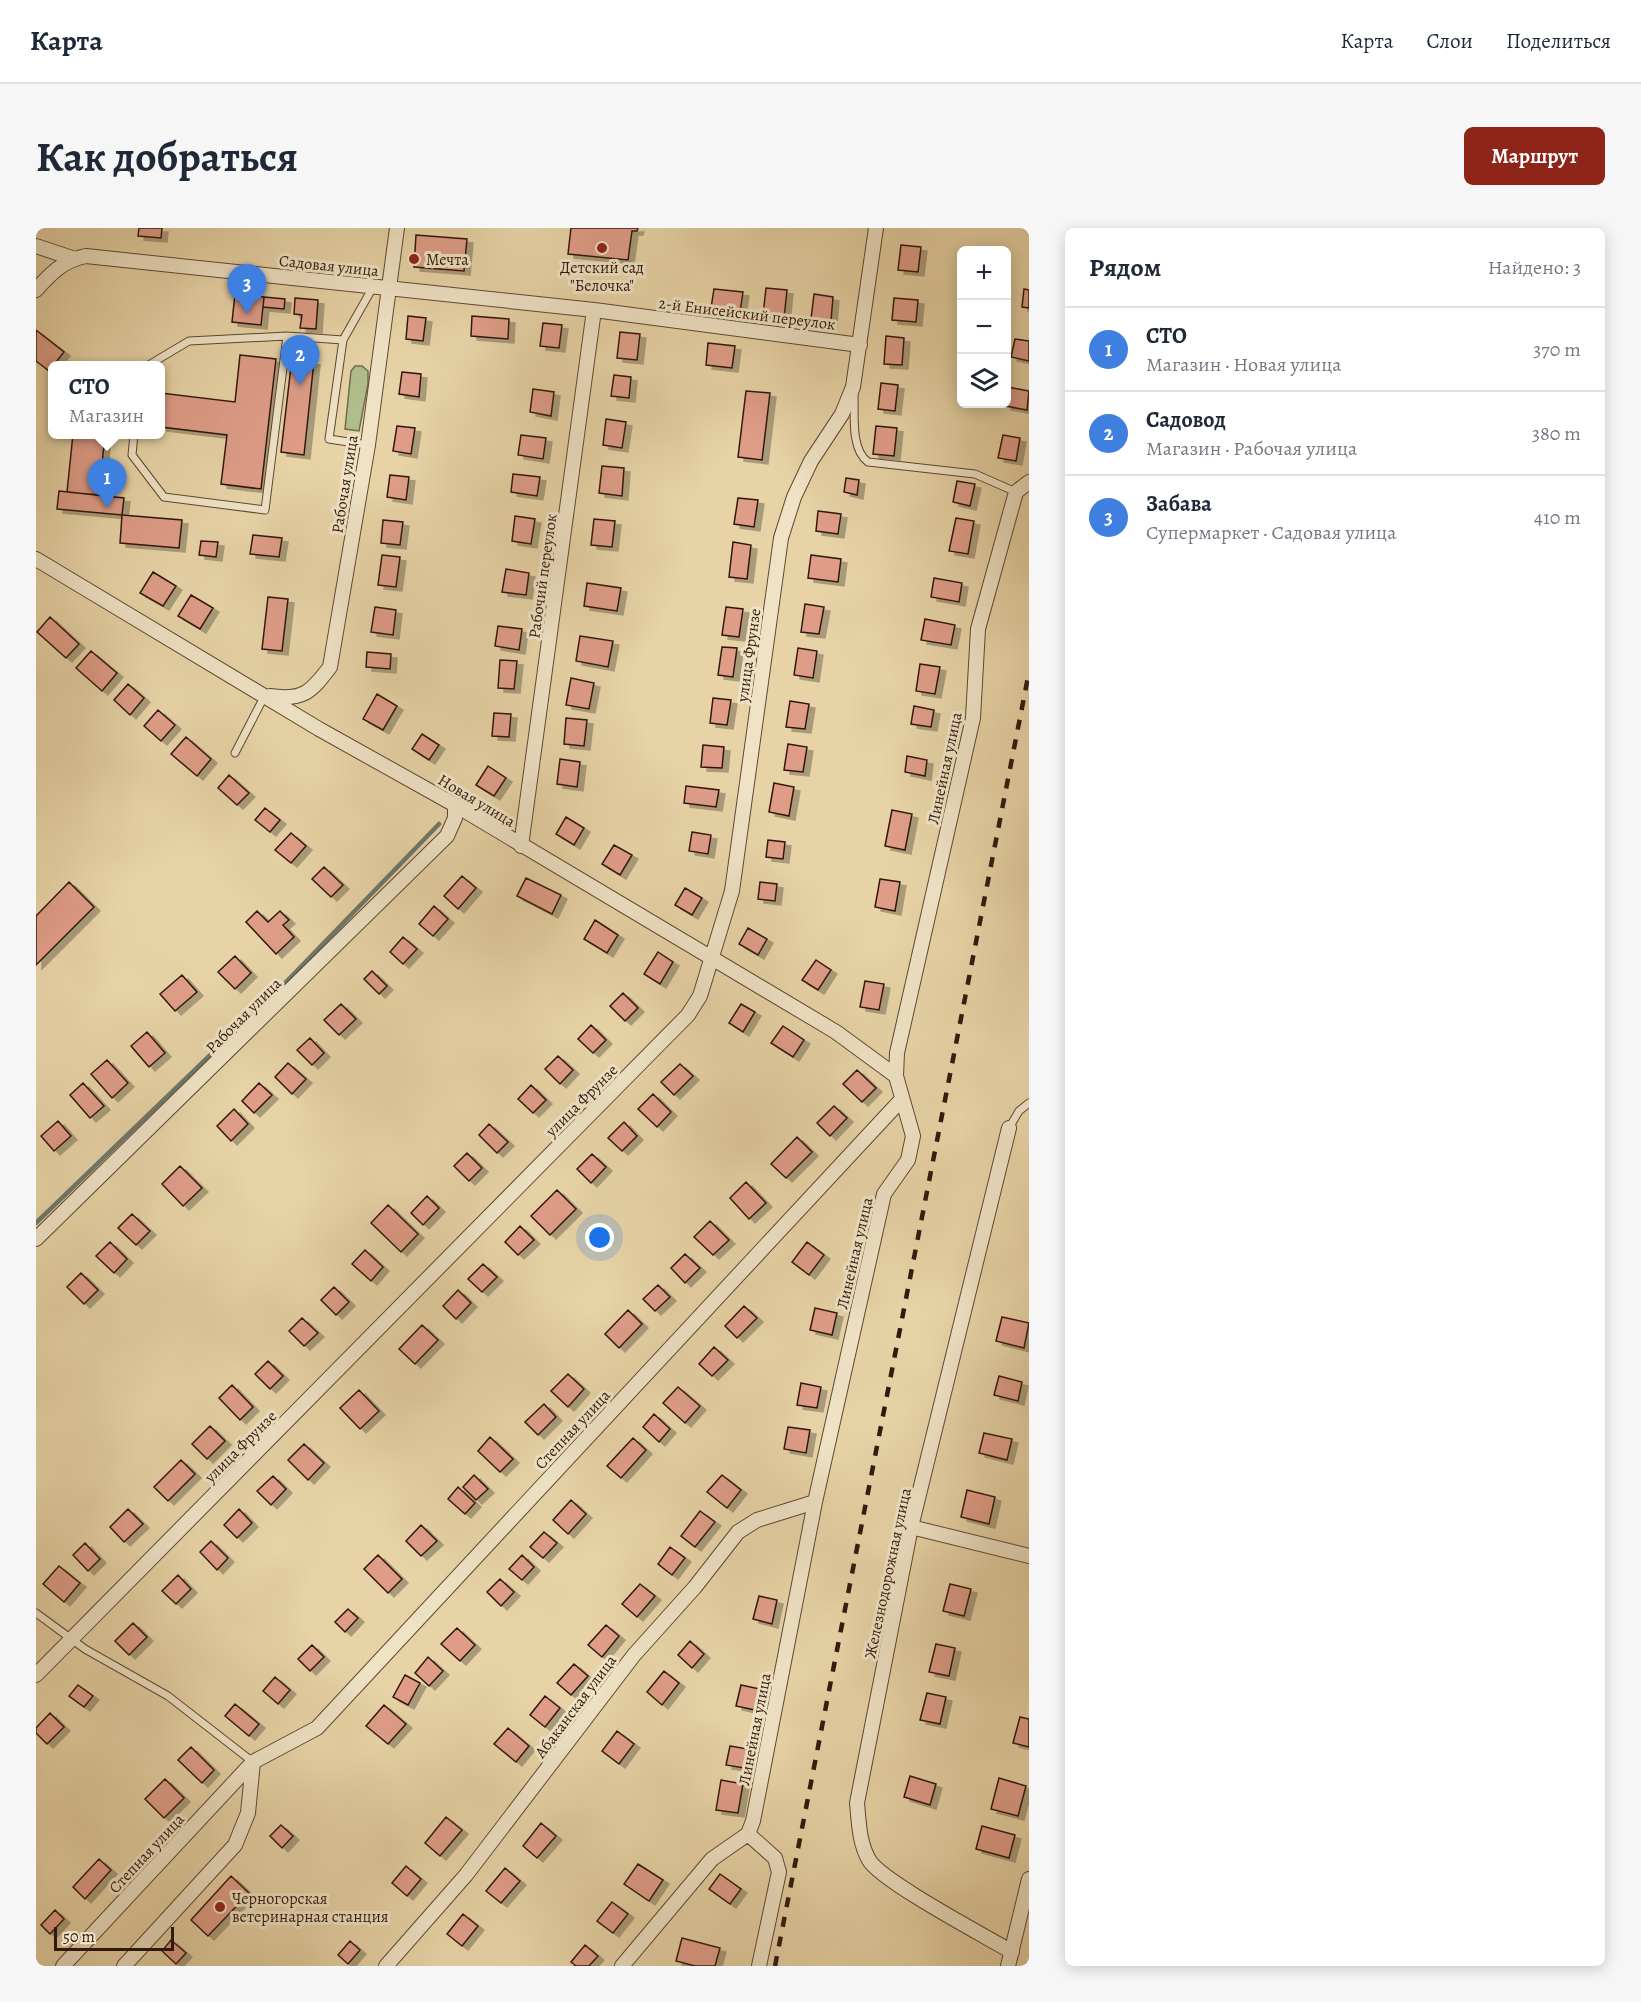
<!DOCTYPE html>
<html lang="ru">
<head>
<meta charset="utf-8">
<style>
	body { margin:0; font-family:Alegreya,serif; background:#f6f6f7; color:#1f2937 }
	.controls { position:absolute; right:18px; top:18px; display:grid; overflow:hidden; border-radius:9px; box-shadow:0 3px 15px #0003 }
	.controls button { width:54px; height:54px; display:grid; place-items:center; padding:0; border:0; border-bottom:2px solid #e0e1e3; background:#fff; color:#1f2937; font:30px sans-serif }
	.scale { position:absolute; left:18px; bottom:15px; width:120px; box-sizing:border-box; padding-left:6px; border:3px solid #31190c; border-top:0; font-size:16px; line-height:21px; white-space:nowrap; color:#31190c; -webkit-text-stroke:4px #efe2c5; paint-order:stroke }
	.you { position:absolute; left:564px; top:1010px; width:21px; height:21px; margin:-15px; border:4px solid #fff; border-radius:50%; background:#1a73e8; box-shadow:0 0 0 9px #1a73e833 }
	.badge { display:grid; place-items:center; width:39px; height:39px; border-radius:50%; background:#8f2418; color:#fff; font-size:20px; font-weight:700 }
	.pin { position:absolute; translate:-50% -50px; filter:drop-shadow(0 2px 3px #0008) }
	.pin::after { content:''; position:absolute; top:32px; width:21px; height:18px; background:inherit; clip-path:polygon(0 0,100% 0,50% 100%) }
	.popup { position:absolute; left:12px; top:133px; width:117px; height:78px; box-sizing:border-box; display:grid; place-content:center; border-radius:9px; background:#fff; filter:drop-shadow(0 2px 4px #0005); font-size:20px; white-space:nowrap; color:#747a83 }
	.popup b { font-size:22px; color:#1f2937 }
	.popup::after { content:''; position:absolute; left:50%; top:100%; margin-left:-12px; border:12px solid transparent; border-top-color:#fff }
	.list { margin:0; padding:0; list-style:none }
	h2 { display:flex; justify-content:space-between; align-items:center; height:78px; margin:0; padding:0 24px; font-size:26px }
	h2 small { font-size:20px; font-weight:400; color:#747a83 }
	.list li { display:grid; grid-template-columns:39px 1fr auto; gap:18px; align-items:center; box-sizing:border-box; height:84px; padding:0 24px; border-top:2px solid #e0e1e3 }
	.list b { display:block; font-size:22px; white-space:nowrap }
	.list p { margin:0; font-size:20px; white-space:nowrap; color:#747a83 }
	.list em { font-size:20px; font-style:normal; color:#747a83 }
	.icon { flex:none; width:33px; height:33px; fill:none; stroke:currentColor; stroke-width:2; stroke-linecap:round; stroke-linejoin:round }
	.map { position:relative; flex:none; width:993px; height:1738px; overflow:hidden; border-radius:9px }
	header { display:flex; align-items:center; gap:36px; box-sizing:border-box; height:84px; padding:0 30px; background:#fff; border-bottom:2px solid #e0e1e3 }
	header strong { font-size:28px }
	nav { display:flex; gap:33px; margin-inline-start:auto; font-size:21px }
	.intro { display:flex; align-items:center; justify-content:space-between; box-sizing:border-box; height:144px; padding:0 36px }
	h1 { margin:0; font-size:42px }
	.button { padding:15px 27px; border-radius:9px; background:#8f2418; color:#fff; font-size:21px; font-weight:700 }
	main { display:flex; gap:36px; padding:0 36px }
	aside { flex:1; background:#fff; border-radius:9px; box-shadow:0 3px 15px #0003 }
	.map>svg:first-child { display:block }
	.green { fill:#b0be8b; stroke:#706c4c; stroke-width:1.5 }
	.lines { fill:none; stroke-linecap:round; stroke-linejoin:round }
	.stream { stroke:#6e786b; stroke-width:4.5 }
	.building { fill:#df9d88; stroke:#31190c; stroke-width:1.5; filter:url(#shadow) }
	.lane-casing { stroke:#5e4832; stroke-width:9 }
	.street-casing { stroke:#5e4832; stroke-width:16 }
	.lane { stroke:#efe2c5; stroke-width:7 }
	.street { stroke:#efe2c5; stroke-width:14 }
	.rail { stroke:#31190c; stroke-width:4.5; stroke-dasharray:10 10; stroke-linecap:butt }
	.poi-dot { fill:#8f2418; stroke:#efe2c5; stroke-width:2 }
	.labels { text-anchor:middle; stroke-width:6; stroke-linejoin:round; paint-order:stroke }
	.poi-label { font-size:16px; fill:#31190c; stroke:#efe2c5; text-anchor:start }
	.street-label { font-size:16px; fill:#31190c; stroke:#efe2c5 }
</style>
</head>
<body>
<header>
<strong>Карта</strong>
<nav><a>Карта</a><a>Слои</a><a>Поделиться</a></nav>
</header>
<div class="intro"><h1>Как добраться</h1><a class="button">Маршрут</a></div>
<main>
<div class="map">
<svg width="993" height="1738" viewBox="0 0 993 1738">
	<defs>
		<filter id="shadow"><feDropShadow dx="6" dy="4" stdDeviation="0" flood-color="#0004"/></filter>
	</defs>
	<rect width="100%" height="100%" fill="#e7d3a6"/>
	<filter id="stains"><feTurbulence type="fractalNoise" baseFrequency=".00333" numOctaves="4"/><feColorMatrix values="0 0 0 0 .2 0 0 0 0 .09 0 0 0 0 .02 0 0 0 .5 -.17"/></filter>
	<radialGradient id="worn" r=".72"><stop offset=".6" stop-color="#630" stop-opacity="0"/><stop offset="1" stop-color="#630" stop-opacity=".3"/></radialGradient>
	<path class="green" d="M319,138H326L332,143V156L323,203L309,201L315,143Z"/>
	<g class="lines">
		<path class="stream" d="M0,995L252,752L403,596"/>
	</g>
	<path class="building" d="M103,0H126L125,10L102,8Z
		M535,0H602L601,3H596L592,32L532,26Z
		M380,7L431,11L428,43L378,39Z
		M865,17L885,19L882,44L862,42Z
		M730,60L751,62L748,90L727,87Z
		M678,61L707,64L704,84L675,80Z
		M988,61L993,62V80L986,79Z
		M199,66L228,69L225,97L196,94Z
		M778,66L797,69L795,93L775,91Z
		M228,69L249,71L248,81L227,79Z
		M259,70L282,72L280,101L264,100L266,87L258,86Z
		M858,70L882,72L880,94L856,92Z
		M372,88L390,90L387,113L370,111Z
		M436,88L473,91L472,111L435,108Z
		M507,95L526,97L523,120L504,118Z
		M0,102L28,124L13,143L0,133Z
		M584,104L604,106L601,132L581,130Z
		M850,108L868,110L866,137L848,136Z
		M979,111L993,113V133L975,129Z
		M672,115L699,118L696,140L670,137Z
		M204,127L240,131L225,261L185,256L191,207L125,199V165L199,174Z
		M256,130L278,133L268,227L245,224Z
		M366,144L385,146L383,169L363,166Z
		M578,147L595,149L593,170L575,168Z
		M845,155L862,157L859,183L842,181Z
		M972,159L993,163L991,182L969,178Z
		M497,161L518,164L515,188L494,184Z
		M710,163L734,165L726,232L702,229Z
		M570,191L590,194L586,220L567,217Z
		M361,198L379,200L375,226L357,223Z
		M840,198L861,200L858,228L837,226Z
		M37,206H69L63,267L31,264Z
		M485,207L510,210L507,231L482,227Z
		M967,207L984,210L980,233L962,230Z
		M566,238L588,240L586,268L563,265Z
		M477,246L504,249L501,268L475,264Z
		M354,247L373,249L370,272L351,269Z
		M810,250L823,252L821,267L808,264Z
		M921,253L939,256L934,278L917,274Z
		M23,263L88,270L86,287L21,281Z
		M702,270L722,272L718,299L698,296Z
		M782,283L805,286L802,306L780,303Z
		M86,287L146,292L143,320L84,315Z
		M479,288L499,291L495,316L476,313Z
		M920,290L938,293L932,326L913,323Z
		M558,291L579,293L576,319L555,317Z
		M347,292L367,294L364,317L345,315Z
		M217,307L246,310L243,329L214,326Z
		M165,313L182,314L180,329L163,327Z
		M697,314L715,317L711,351L693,349Z
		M346,327L364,329L360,359L342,357Z
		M775,327L805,331L802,354L772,350Z
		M470,341L493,345L490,367L466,364Z
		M117,344L140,358L127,378L104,365Z
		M898,350L926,355L923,374L895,369Z
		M551,355L585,360L581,383L548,378Z
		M155,367L177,380L164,401L142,388Z
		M232,369L252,371L246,423L226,421Z
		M769,376L788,379L783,406L765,404Z
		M339,379L360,382L357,407L335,404Z
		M690,379L707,381L703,409L686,407Z
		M14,389L43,416L30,430L1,404Z
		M889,391L919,397L915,417L885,412Z
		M462,398L486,401L483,422L459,418Z
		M544,408L577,413L572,439L540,433Z
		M686,419L701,420L697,449L682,447Z
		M762,420L781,423L777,450L758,447Z
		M55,423L81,445L66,463L40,440Z
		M331,424L355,426L354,441L330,439Z
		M464,432L481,433L478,461L462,460Z
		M884,436L904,439L899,466L880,463Z
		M535,450L558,455L553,481L530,477Z
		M92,456L108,470L94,487L78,472Z
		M341,466L361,478L347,502L327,491Z
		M677,470L695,472L691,497L674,495Z
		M754,473L773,476L769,501L750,499Z
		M878,478L898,482L895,499L875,496Z
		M122,482L139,497L125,513L108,498Z
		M458,485L475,486L473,509L456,508Z
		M530,490L551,492L548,518L528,516Z
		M386,506L403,517L393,532L376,521Z
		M150,509L175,531L161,548L135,526Z
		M752,516L771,519L767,544L748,542Z
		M667,517L688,519L686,540L665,539Z
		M871,528L891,532L889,548L869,544Z
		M524,531L544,534L541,559L521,556Z
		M452,538L470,550L458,568L440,557Z
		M193,547L213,565L201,577L182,560Z
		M738,555L758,559L753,588L733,584Z
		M650,558L683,562L680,579L648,575Z
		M229,580L244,592L234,604L219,592Z
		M856,582L876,586L869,622L849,618Z
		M530,589L548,600L538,617L520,606Z
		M656,604L675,607L672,626L653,623Z
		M255,605L270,618L255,635L239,622Z
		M732,612L749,614L747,631L730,629Z
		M578,617L596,627L584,647L566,636Z
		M288,639L307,657L295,669L276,651Z
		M426,648L440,660L422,681L408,668Z
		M490,650L525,667L516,686L481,668Z
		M844,651L864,654L859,683L839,679Z
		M33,654L58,679L0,737V688Z
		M724,654L741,656L739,673L722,671Z
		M649,660L666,670L656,687L639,677Z
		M398,678L412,691L397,708L383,696Z
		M221,683L232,694L244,683L253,692L247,697L258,709L240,726L210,694Z
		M559,692L582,707L571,725L548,711Z
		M712,700L731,711L722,727L703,716Z
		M367,709L381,721L367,736L354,724Z
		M622,724L637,734L624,756L608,746Z
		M199,728L215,745L199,761L182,744Z
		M780,732L795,742L782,762L766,752Z
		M336,743L351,758L343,766L328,751Z
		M146,747L161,764L139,783L124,766Z
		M829,753L848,756L843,782L824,779Z
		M587,765L602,780L589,793L574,778Z
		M305,776L320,791L303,807L288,792Z
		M705,776L719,784L707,804L693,795Z
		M555,797L570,812L557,825L542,811Z
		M747,798L768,812L757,829L735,815Z
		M111,804L129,825L113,839L95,818Z
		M274,810L288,825L276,837L261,822Z
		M522,828L537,842L524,856L509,841Z
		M71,832L92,855L76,870L55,846Z
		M252,835L270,851L256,866L239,849Z
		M644,836L657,848L638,867L625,854Z
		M821,842L840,860L826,874L807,856Z
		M47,855L68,878L54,890L34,867Z
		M223,855L236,867L218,885L206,873Z
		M495,857L510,872L497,885L482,871Z
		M617,866L635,884L621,899L602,881Z
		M798,878L811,890L794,908L781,895Z
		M198,881L212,896L195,913L181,898Z
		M22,893L35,908L18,923L5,908Z
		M588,894L601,908L586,923L572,910Z
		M453,896L472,914L461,925L443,907Z
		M761,909L776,924L750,950L735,936Z
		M431,925L446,940L433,953L418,938Z
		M556,926L570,939L555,955L541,941Z
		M144,938L166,960L147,978L126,956Z
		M710,954L730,975L713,991L694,970Z
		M521,962L540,981L514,1007L495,988Z
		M391,968L403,980L387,997L375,985Z
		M352,977L382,1006L365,1024L335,995Z
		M96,986L114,1003L100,1017L82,1000Z
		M674,993L693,1012L677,1027L658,1009Z
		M484,998L498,1012L482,1027L469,1014Z
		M74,1014L91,1031L78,1045L60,1028Z
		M771,1014L788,1027L773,1047L756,1034Z
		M329,1022L347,1039L335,1053L316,1036Z
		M649,1026L664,1040L649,1055L635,1040Z
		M447,1036L461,1049L446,1064L432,1051Z
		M45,1045L62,1062L48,1076L31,1059Z
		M622,1057L634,1069L619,1083L607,1071Z
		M298,1059L313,1074L300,1087L285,1072Z
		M422,1062L435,1075L420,1091L407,1078Z
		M708,1078L721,1090L701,1110L689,1098Z
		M779,1080L801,1085L796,1107L774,1102Z
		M592,1082L606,1096L583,1120L569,1106Z
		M966,1089L993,1095L988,1120L960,1113Z
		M266,1090L282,1105L268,1118L253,1103Z
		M386,1097L402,1112L379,1136L363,1121Z
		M678,1119L692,1132L676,1148L663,1136Z
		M232,1133L247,1148L234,1161L219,1146Z
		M532,1146L548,1161L532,1179L515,1163Z
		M963,1148L986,1154L982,1173L958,1167Z
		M765,1155L785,1159L781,1180L761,1177Z
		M196,1157L217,1179L204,1192L183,1170Z
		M642,1159L664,1178L649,1195L627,1175Z
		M323,1162L343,1183L324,1201L304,1180Z
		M508,1176L520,1189L502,1207L489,1194Z
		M618,1186L634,1201L623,1214L607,1199Z
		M174,1198L189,1213L171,1231L156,1216Z
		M752,1199L774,1202L770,1225L748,1221Z
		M948,1205L976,1211L971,1232L943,1225Z
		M454,1209L477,1231L464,1244L442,1223Z
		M597,1210L610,1222L585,1250L571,1238Z
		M268,1216L288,1235L272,1252L252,1232Z
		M145,1232L159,1246L132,1273L118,1259Z
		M438,1247L452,1261L440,1272L427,1259Z
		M686,1247L705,1262L691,1280L671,1264Z
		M237,1248L250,1261L235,1277L221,1263Z
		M422,1259L439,1275L429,1286L412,1271Z
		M931,1262L959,1269L953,1296L925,1289Z
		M535,1272L550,1286L532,1306L517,1292Z
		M92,1281L107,1296L88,1314L74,1299Z
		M203,1281L216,1295L201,1310L188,1297Z
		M664,1283L679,1294L659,1319L645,1308Z
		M385,1297L401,1313L385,1328L370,1313Z
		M508,1304L521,1315L507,1330L494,1319Z
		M175,1313L192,1330L181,1342L164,1324Z
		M49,1315L64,1331L52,1343L37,1327Z
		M634,1319L649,1330L636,1347L622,1336Z
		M342,1327L366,1351L352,1365L328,1341Z
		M486,1327L498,1339L486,1352L473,1341Z
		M23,1338L44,1355L28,1374L7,1356Z
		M142,1347L155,1361L140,1376L126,1363Z
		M464,1351L478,1364L465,1378L451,1364Z
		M604,1356L619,1368L601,1389L586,1376Z
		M914,1356L935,1361L928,1388L907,1383Z
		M723,1368L741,1372L736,1396L717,1391Z
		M312,1381L322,1390L309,1404L299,1394Z
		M97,1395L111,1409L93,1427L79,1413Z
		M570,1397L583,1408L566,1429L552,1417Z
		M421,1400L439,1417L424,1433L405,1416Z
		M654,1413L668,1426L656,1440L642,1427Z
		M900,1416L919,1420L913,1448L893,1444Z
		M276,1417L288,1429L274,1443L262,1431Z
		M392,1429L407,1443L393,1458L379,1445Z
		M538,1436L552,1448L535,1467L521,1455Z
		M628,1443L643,1455L626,1477L611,1464Z
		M369,1447L384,1455L372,1477L357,1469Z
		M239,1449L254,1462L242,1476L227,1463Z
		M42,1457L57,1468L48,1479L33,1468Z
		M705,1457L724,1461L719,1482L700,1478Z
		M891,1465L910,1469L904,1496L884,1492Z
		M509,1468L524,1480L509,1499L494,1487Z
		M199,1476L223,1496L213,1508L189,1488Z
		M348,1477L370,1496L352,1516L330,1498Z
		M14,1485L28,1499L11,1516L0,1505V1500Z
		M984,1489L993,1491V1519L977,1515Z
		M472,1500L493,1518L480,1534L458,1516Z
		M581,1503L598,1516L583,1536L566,1523Z
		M694,1518L712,1521L708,1540L690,1537Z
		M155,1519L178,1542L166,1555L142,1532Z
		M874,1548L900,1556L894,1577L868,1569Z
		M963,1550L990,1558L982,1588L955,1581Z
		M129,1551L148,1570L128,1590L109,1571Z
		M685,1552L707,1556L702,1585L680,1582Z
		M410,1589L426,1602L404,1628L389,1615Z
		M505,1595L520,1608L501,1630L487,1618Z
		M245,1597L257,1608L246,1620L234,1608Z
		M946,1598L979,1607L973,1630L940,1621Z
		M63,1631L75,1642L49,1671L37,1659Z
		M602,1636L627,1652L613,1673L588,1656Z
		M370,1638L385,1651L371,1668L356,1655Z
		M469,1640L484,1653L465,1675L450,1663Z
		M684,1646L705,1661L694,1676L673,1661Z
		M195,1648L213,1665L172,1708L155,1692Z
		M576,1674L592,1686L577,1705L561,1693Z
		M19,1682L28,1691L14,1706L5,1697Z
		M427,1686L442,1698L426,1718L411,1706Z
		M646,1710L684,1720L679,1738H659L640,1733Z
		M135,1712L150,1725L140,1736L126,1723Z
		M314,1713L324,1722L312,1736L302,1727Z
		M549,1717L562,1728L553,1738H540L535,1734Z"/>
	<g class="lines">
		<g class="lane-casing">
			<path id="lane" d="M111,138L153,113L251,108L307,112
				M818,165C819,185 814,221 832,234L939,246L980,264
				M98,206L96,227L128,269L229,282L251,108
				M332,217L293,211L307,112L337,59
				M199,525L229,467
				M973,900L983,883L993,875
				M0,1385L49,1421L132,1468L217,1534"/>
		</g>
		<g class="street-casing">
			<path id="street" d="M0,18L36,30
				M0,62C15,45 28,32 50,28L558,82L824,117
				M0,331L283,501L419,577L800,804L860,848
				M234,468C267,473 275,464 294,439L332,217L361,0
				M485,618L558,82
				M973,900L875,1299L821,1575C823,1595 823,1614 833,1632C845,1653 949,1708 976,1724
				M0,1011L411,608L419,590V577
				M875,1299L993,1328
				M0,1447L652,787L664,768L696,663L745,310L758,269L775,233L806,186L817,159L840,0
				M27,1738L217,1534L281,1500L866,871
				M88,1738L199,1617L212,1585L217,1534
				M350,1738L430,1647L598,1427L659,1359L702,1304L721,1292L779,1274
				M586,1738L676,1631L712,1606
				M723,1738L743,1644L739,1630L712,1606L717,1593L779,1274L848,966L872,932L877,908L860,848L861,825L937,490L942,401L980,264L993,254
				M972,1738L993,1651"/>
		</g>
		<use href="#lane" class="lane"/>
		<use href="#street" class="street"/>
		<path class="rail" d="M739,1738L993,444"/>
	</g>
	<g class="poi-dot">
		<circle cx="566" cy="20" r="6"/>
		<circle cx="378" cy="31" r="6"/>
		<circle cx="184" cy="1679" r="6"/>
	</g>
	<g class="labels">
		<g class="poi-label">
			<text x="390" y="37">Мечта</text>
			<text x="566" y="45" text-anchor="middle">Детский сад<tspan x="566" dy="18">"Белочка"</tspan></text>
			<text x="196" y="1676">Черногорская<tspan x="196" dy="18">ветеринарная станция</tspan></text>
		</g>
		<g class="street-label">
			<text transform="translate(293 37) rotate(6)" y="6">Садовая улица</text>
			<text transform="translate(711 85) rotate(7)" y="6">2-й Енисейский переулок</text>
			<text transform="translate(308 256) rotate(-81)" y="6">Рабочая улица</text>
			<text transform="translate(506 348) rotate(-82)" y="6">Рабочий переулок</text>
			<text transform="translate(712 427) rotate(-82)" y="6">улица Фрунзе</text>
			<text transform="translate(908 540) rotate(-78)" y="6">Линейная улица</text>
			<text transform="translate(441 572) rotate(31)" y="6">Новая улица</text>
			<text transform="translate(207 787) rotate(-45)" y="6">Рабочая улица</text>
			<text transform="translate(545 872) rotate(-45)" y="6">улица Фрунзе</text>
			<text transform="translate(818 1025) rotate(-77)" y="6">Линейная улица</text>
			<text transform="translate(536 1201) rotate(-47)" y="6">Степная улица</text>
			<text transform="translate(204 1218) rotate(-45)" y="6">улица Фрунзе</text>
			<text transform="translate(851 1345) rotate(-78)" y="6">Железнодорожная улица</text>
			<text transform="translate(539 1478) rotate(-53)" y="6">Абаканская улица</text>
			<text transform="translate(718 1501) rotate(-79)" y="6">Линейная улица</text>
			<text transform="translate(110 1625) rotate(-47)" y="6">Степная улица</text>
		</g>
	</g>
	<rect width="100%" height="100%" filter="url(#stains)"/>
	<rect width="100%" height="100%" fill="url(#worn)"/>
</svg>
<div class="controls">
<button>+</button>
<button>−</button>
<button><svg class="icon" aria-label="layers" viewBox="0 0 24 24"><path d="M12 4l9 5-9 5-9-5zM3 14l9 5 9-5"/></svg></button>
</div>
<div class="scale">50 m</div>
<div class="you"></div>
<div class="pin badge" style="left:71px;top:280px;background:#3f7fe0">1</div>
<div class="popup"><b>СТО</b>Магазин</div>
<div class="pin badge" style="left:264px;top:157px;background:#3f7fe0">2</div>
<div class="pin badge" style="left:211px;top:86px;background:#3f7fe0">3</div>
</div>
<aside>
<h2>Рядом<small>Найдено: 3</small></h2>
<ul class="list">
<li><span class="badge" style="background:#3f7fe0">1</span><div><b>СТО</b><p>Магазин · Новая улица</p></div><em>370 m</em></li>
<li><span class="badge" style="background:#3f7fe0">2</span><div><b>Садовод</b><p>Магазин · Рабочая улица</p></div><em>380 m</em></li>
<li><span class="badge" style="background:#3f7fe0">3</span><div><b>Забава</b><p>Супермаркет · Садовая улица</p></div><em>410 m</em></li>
</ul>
</aside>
</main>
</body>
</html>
